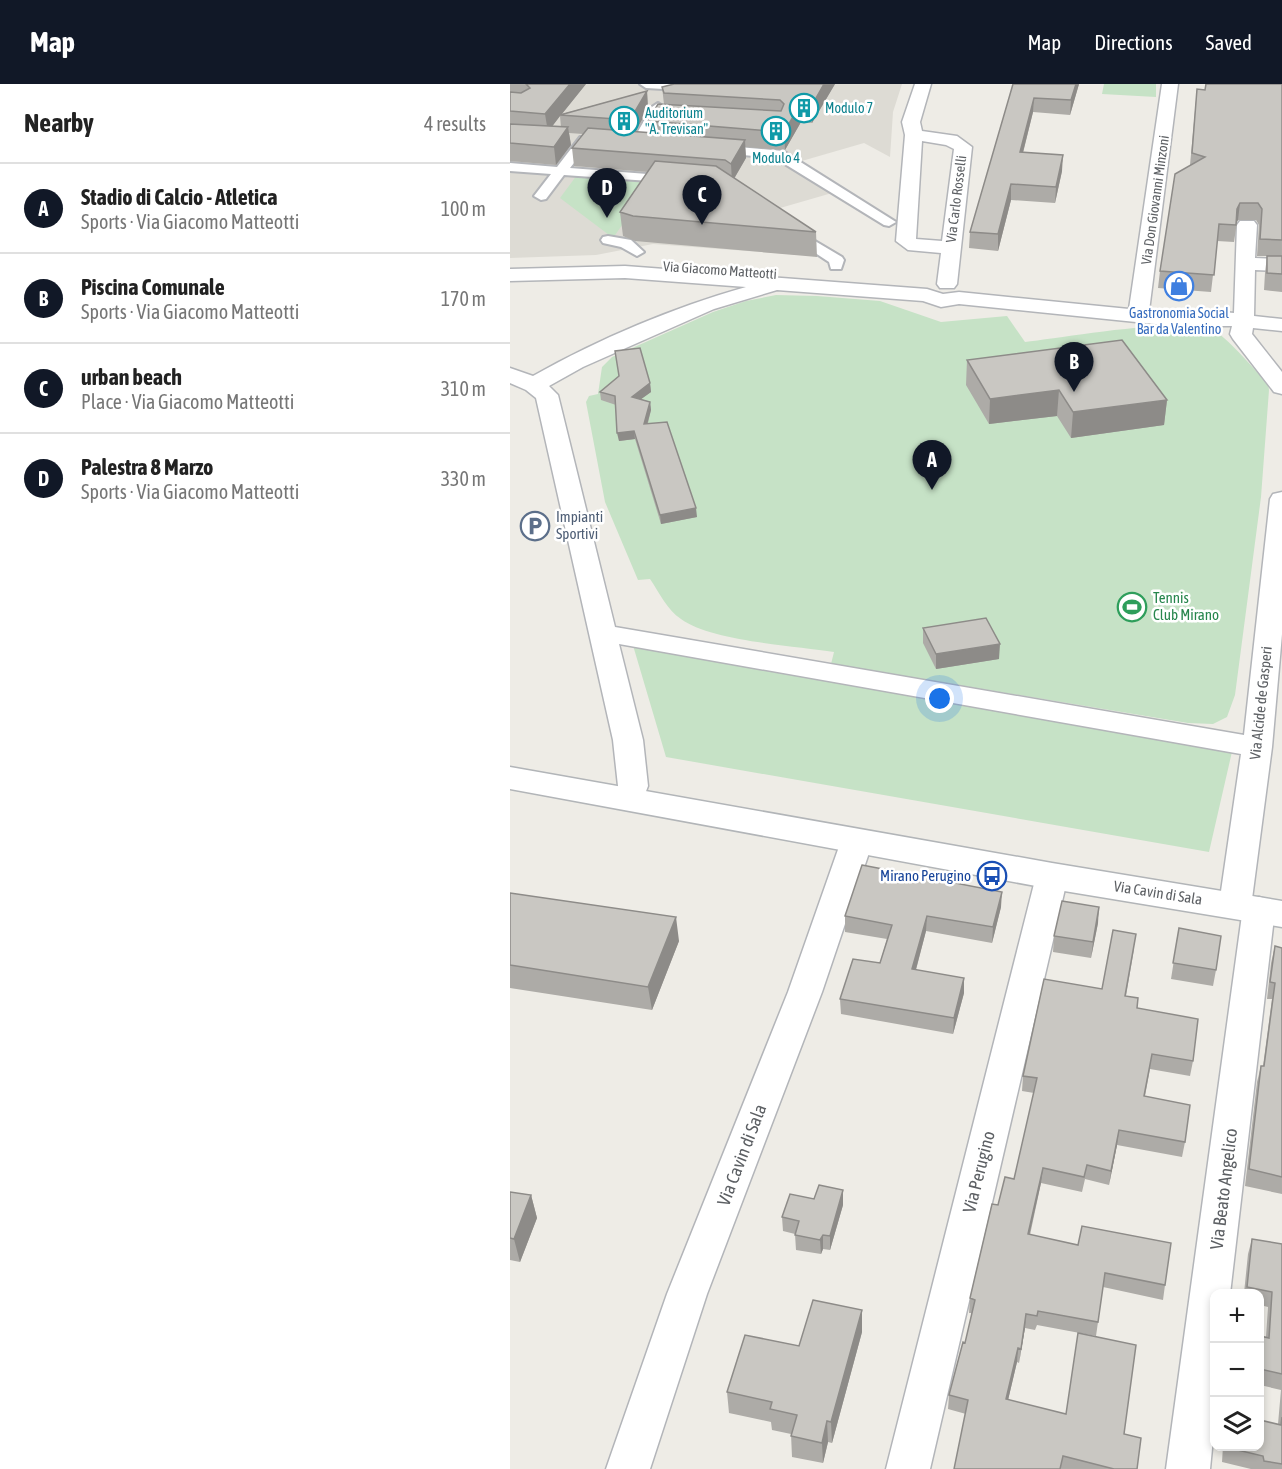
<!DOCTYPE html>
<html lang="en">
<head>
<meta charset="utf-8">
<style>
	body { margin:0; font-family:"Asap Condensed",sans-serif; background:#f2f2f2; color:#222 }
	.controls { position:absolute; right:18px; bottom:18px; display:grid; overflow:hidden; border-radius:12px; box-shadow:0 3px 9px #0003 }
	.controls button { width:54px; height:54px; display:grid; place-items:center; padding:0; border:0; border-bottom:2px solid #e0e0e0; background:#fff; color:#222; font:30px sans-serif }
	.you { position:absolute; left:430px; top:615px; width:21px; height:21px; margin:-15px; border:4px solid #fff; border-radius:50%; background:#1a73e8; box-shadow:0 0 0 9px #1a73e833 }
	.badge { display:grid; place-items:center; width:39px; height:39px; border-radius:50%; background:#111827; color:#fff; font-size:20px; font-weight:700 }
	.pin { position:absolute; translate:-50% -50px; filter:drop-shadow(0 2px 3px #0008) }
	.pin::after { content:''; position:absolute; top:32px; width:21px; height:18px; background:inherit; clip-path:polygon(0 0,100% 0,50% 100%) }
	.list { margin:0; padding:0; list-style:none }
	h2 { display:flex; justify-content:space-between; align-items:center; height:78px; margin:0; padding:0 24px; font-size:26px }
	h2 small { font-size:20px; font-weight:400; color:#767676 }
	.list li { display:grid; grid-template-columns:39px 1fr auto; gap:18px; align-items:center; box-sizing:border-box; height:90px; padding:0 24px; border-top:2px solid #e0e0e0 }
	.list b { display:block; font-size:22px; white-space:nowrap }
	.list p { margin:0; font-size:20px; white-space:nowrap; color:#767676 }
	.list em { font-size:20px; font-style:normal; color:#767676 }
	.icon { flex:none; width:33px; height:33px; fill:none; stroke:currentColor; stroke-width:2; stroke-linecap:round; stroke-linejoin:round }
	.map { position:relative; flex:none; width:772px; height:1385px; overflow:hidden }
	header { display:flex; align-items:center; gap:36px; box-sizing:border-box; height:84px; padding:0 30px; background:#111827; color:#fff }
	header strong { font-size:28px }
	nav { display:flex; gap:33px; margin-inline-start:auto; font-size:21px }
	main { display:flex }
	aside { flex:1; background:#fff }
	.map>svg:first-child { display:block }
	.education { fill:#dddbd4 }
	.green { fill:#c6e2c6 }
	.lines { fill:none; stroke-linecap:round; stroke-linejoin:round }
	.pedestrian-casing { stroke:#b3b5b9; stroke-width:4 }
	.minor-casing { stroke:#b3b5b9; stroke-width:3 }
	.secondary-casing { stroke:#b2b5b8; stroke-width:3 }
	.pedestrian { fill:#fff; fill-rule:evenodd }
	.minor { fill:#fff; fill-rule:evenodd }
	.secondary { fill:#fff; fill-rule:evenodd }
	.wall { fill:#adaba7; fill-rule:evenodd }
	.shaded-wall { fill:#8d8b88 }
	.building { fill:#c9c7c2; stroke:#8d8b88; stroke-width:1.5 }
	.labels { text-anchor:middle; stroke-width:5; stroke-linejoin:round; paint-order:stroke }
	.far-culture-label { font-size:14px; fill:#0d838f; stroke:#fff; text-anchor:start }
	.far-street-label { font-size:14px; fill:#5d6064; stroke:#fff }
	.far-shop-label { font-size:14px; fill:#366cbe; stroke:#fff }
	.service-label { font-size:15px; fill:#4e5e75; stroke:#fff; text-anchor:start }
	.leisure-label { font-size:15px; fill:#27864d; stroke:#fff; text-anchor:start }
	.street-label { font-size:15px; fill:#5d6064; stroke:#fff }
	.transit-label { font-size:15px; fill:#164399; stroke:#fff; text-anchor:end }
	.near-street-label { font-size:18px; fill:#5d6064; stroke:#fff }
</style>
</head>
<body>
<header>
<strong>Map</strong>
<nav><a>Map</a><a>Directions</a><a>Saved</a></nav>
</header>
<main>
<aside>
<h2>Nearby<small>4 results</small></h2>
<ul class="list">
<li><span class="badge">A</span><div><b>Stadio di Calcio - Atletica</b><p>Sports · Via Giacomo Matteotti</p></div><em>100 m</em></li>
<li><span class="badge">B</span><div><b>Piscina Comunale</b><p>Sports · Via Giacomo Matteotti</p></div><em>170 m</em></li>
<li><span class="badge">C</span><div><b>urban beach</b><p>Place · Via Giacomo Matteotti</p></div><em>310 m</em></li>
<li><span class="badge">D</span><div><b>Palestra 8 Marzo</b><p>Sports · Via Giacomo Matteotti</p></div><em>330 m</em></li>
</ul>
</aside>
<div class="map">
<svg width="772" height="1385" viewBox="0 0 772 1385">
	<rect width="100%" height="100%" fill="#eeece6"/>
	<path class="education" d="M0,0H392L383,28L380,73L354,59L278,81L322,109L249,130L293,171L143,160L86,171L0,174Z"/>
	<path class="green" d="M594,0H646V13L592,10Z
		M67,91L143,97L103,154L50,114Z
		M266,211L307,212L370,217L431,238L497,232L515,258C553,254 677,231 706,248C721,257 744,286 758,299L759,306L751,413L725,611L717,633L703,640L678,639L321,580L324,568C285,562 200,557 171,535C157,526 149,508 140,495L128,496L95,418L76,318L79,312L88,310L92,283L102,273L203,228L236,217Z
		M122,558L724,659L699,768L156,673Z"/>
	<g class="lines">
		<g class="pedestrian-casing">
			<path id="pedestrian" d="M130,0H191L194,3L188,7L136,4Z
				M148,19L154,23L132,63L79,60L60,84L163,92L170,96L168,99L54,91L36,115L31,116L24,112L41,90L0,87V79L47,83L70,53L123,56L142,23Z
				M206,61L273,67L386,138L379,142L374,141L265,74L201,68L199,65L201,62Z
				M283,144L332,173L334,176L331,185H321L319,178L278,151L276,148L278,145Z
				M98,152L121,156L134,168L127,172L111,163L93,159L91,156L93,153Z"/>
		</g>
		<g class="minor-casing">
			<path id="minor" d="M405,0H421L410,38L412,47L447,52L462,63L447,200L444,204H430L427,200L431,169L398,166L386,157L395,51L392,38ZM412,57L436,61L444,65L432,157L406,155Z
				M652,0H668L639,227L683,229L692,226L724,229L727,141L730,137H744L747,141L745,174L772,175V187L745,186L744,232L772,235V247L743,244L742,250L772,288V310L764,308L723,255L720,250L722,242H665L449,220L431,223L413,217L267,206L204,225L73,283L39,302L48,311L105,543L734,651L760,415L763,410L772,408V550L762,663L742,815L749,813L761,817L765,825L720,1210H704V1344L700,1385H656L732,831L725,833L714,829L709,821L731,670L109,560L133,656L138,702L130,723L119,726L108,723L104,716L108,702L103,656L26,314L16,306L0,299V284L23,292C89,255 162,224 236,203L115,194L0,197V185L115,182L417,205L433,210L449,208L619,225Z
				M347,746L358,749L363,757L312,908L197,1210L140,1385H96L157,1210L278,908L331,757L336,749Z
				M542,781L553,784L558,792L420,1385H376L526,792L531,784Z"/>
		</g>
		<g class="secondary-casing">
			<path id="secondary" d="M0,683L542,779L772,817V843L542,805L0,705Z"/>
		</g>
		<use href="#pedestrian" class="pedestrian"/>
		<use href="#minor" class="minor"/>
		<use href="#secondary" class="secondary"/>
	</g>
	<path class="wall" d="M0,0H76L52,30L137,7L138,25L125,48L139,49L138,37L154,20L152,3L164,0H325L302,39L291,38L275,66L235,63L236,74L224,95L306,148L307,173L125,157L113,152L110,128L138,88L64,82L62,64L73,50L59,49L61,61L46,81L0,77ZM50,32L51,43L42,42Z
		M503,0H569L560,31L523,28L513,69L552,87L545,119L501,116L488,167L459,164L460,148Z
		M695,0H772V208L754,206L755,189L757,172H747L749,141L746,136H728L727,138L724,158L707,157L701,208L648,204L650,187L680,81L687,5L695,6Z
		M457,276L657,316L654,341L561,354L547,332L479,340L456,301Z
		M140,299L141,308L131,315L140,318L141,326L138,339L187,433L151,440L125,355L109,357L106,321L91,316L90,308Z
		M413,544L489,575L426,585L413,559Z
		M0,809L169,857L142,926L0,904Z
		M491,823L482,859L416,847L406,886L454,894V909L443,950L331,930L330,915L370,879L377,855L335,848V832Z
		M588,839L581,874L543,868L544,852Z
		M669,844L706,886L703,902L661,895Z
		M765,862L772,864V1110L735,1102L747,998L751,982H753L762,915H757L761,879Z
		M624,865L616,912L683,977L680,992L640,985L635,1012L675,1058L672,1073L607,1061L599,1101L575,1095L572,1108L531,1099L520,1151L655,1201L653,1216L593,1203L586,1252L527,1241L525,1246L515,1244L509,1279L507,1278L498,1316L614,1350L627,1385H444L456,1330L438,1325L439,1311L455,1259L462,1229H459L460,1214L488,1121L504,1095L524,1009L512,1007L513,992L592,905Z
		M0,1108L21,1111L27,1134L10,1178L0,1176Z
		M333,1121L320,1166L313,1165L311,1170L286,1166L285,1150L273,1147L272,1133Z
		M742,1155L772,1160V1385H741L712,1378L713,1362H750L768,1340L771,1306L750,1301V1252L756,1253L758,1223L750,1221V1209H734L738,1170Z
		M352,1226V1248L322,1359L318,1358L313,1379L282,1373L281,1350L262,1346L261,1338L219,1329L217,1308L289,1262Z"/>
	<path class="shaded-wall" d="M60,0H76L51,31H50V32L38,48L35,30Z
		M314,0H325L302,39V21Z
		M566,0H569L560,31L561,16Z
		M137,7L138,25L122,54L120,36Z
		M524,14L523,28L509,84L510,68Z
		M290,21L291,38L275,66L274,48Z
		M58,43L61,61L46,81L44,63Z
		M235,56L236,74L222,98L221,80Z
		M553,71L552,87L545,119L546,103Z
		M501,100V116L488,167V150Z
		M730,119L728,136L725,141L727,125Z
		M140,299L141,308L123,321L122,313Z
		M549,306L547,332L479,340L480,315Z
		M657,316L654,341L561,354L563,328Z
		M140,318L141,326L135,348L134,340Z
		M124,347L125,355L109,357L107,349Z
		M186,424L187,433L151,440L150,431Z
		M490,560L489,575L426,585V570Z
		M492,808L491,823L482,859L483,843Z
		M589,823L588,839L581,874L583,858Z
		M417,832L416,847L402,900V885Z
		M166,833L169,857L142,926L138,903Z
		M454,894V909L443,950L444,934Z
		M609,1046L607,1061L599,1101L601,1087Z
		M533,1084L531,1099L516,1165L518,1150Z
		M333,1106V1121L320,1166V1152Z
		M21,1111L27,1134L10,1178L4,1155Z
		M313,1151V1165L311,1170L310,1156Z
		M352,1226V1248L322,1359L321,1338Z
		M516,1230L515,1244L509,1279Z
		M508,1264L507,1278L495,1329L496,1315Z
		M317,1337L318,1358L313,1379L312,1359Z"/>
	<path class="building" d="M16,0H60L35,30L0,27V8L11,9L20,4Z
		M164,0H314L302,21H290L274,48L138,37L148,20L271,27L274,20L270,16L154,9L152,3Z
		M503,0H566L561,16L524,14L510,68L553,71L546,103L501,100L488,150L460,148Z
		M696,0H772V156L750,155L752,125L748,119H730L727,125L726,141L709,140L704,191L650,187L665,90L695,73L682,69L687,5L695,6Z
		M137,7L120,36L50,31Z
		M0,40L58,43L44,63L0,59Z
		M78,44L235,56L221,80L215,76L62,64Z
		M145,77L206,82L306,148L123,132L110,128Z
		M757,172H772V190L757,189Z
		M612,256L657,316L563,328L549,306L480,315L457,276Z
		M130,264L140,299L122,313L140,318L134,340L157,338L186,424L150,431L124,347L107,349L105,312L90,308L109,292L105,267Z
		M476,534L490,560L426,570L413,544Z
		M352,781L492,808L483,843L417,832L402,885L454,894L444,934L330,915L343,875L370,879L382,841L335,832Z
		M0,809L166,833L138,903L0,881Z
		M552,817L589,823L583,858L544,852Z
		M669,844L711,852L706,886L663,879Z
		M603,846L626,850L615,912L628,914L627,924L688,935L683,977L642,970L634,1012L680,1021L675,1058L609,1046L601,1087L577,1081L574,1093L533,1084L518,1150L568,1161L572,1142L661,1159L655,1201L595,1189L588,1238L528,1227L527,1232L516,1230L511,1265L508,1264L496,1315L556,1330L568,1249L626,1261L614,1350L631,1354L627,1385H604L553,1372L550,1385H444L458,1316L439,1311L453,1258L455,1259L465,1216L460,1214L482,1120L488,1121L495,1093L504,1095L527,994L513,992L534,895L592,905Z
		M765,862L772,864V1093L739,1085L751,982H754L765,899L760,898Z
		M309,1101L333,1106L320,1152L313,1151L310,1156L285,1151L289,1137L272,1133L280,1110L304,1115Z
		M0,1108L21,1111L4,1155L0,1154Z
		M742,1155L772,1160V1290L750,1285V1252L759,1254L762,1208L737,1203Z
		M303,1216L352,1226L321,1338L317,1337L312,1359L281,1352L287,1331L260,1325L262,1318L217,1308L235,1251L289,1262Z
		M772,1333V1380L754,1377L753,1372L715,1363L750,1362V1336L771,1341Z"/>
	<defs>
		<g id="building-ring" transform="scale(1.5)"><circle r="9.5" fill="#fff" stroke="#0f9aa8" stroke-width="1.5"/><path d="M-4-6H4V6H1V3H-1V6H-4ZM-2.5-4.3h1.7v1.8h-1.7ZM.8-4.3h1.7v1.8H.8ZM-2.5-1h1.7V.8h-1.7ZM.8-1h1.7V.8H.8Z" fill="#0f9aa8"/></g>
		<g id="shop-ring" transform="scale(1.5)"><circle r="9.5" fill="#fff" stroke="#3f7fe0" stroke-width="1.5"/><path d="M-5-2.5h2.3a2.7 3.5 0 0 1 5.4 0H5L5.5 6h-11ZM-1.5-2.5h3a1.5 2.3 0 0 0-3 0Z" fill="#3f7fe0"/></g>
		<g id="parking-ring" transform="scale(1.5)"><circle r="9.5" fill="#fff" stroke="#5c6f8a" stroke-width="1.5"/><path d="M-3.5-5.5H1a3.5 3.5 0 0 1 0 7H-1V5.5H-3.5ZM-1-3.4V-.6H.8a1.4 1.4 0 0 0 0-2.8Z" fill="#5c6f8a"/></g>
		<g id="stadium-ring" transform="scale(1.5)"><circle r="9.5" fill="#fff" stroke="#2e9e5b" stroke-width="1.5"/><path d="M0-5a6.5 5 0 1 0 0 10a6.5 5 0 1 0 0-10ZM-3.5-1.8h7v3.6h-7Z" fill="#2e9e5b"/></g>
		<g id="bus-ring" transform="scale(1.5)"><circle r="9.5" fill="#fff" stroke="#1a4fb4" stroke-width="1.5"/><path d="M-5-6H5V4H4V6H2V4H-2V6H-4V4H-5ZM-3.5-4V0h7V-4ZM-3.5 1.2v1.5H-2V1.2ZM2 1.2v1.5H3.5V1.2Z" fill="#1a4fb4"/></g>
	</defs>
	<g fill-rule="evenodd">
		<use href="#building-ring" x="294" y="24"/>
		<use href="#building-ring" x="114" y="37"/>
		<use href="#building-ring" x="266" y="47"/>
		<use href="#shop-ring" x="669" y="202"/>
		<use href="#parking-ring" x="25" y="442"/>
		<use href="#stadium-ring" x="622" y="523"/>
		<use href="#bus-ring" x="482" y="792"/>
	</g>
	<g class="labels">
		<g class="far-culture-label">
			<text x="315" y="29">Modulo 7</text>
			<text x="135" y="34">Auditorium<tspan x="135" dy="16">"A. Trevisan"</tspan></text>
			<text x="266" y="79" text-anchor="middle">Modulo 4</text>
		</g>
		<g class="far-street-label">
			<text transform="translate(446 115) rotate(-83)" y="5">Via Carlo Rosselli</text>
			<text transform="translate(645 116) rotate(-82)" y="5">Via Don Giovanni Minzoni</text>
			<text transform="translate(210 186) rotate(4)" y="5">Via Giacomo Matteotti</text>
		</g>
		<g class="far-shop-label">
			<text x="669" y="234">Gastronomia Social<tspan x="669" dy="16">Bar da Valentino</tspan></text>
		</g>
		<g class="service-label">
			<text x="46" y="438">Impianti<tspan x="46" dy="17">Sportivi</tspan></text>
		</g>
		<g class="leisure-label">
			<text x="643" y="519">Tennis<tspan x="643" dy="17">Club Mirano</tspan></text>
		</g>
		<g class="street-label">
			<text transform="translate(751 619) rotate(-84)" y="5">Via Alcide de Gasperi</text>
			<text transform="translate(648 809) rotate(9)" y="5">Via Cavin di Sala</text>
		</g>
		<g class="transit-label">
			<text x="461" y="797">Mirano Perugino</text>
		</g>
		<g class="near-street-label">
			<text transform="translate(232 1071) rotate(-69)" y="6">Via Cavin di Sala</text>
			<text transform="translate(469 1088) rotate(-76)" y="6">Via Perugino</text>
			<text transform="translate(714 1105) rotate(-83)" y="6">Via Beato Angelico</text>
		</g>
	</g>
</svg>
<div class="controls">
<button>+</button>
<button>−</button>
<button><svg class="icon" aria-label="layers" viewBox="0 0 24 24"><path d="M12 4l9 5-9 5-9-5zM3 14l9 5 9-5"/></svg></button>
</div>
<div class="you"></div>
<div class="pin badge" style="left:422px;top:406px">A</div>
<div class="pin badge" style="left:564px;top:308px">B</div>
<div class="pin badge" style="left:192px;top:141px">C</div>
<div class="pin badge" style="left:97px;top:134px">D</div>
</div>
</main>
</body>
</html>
